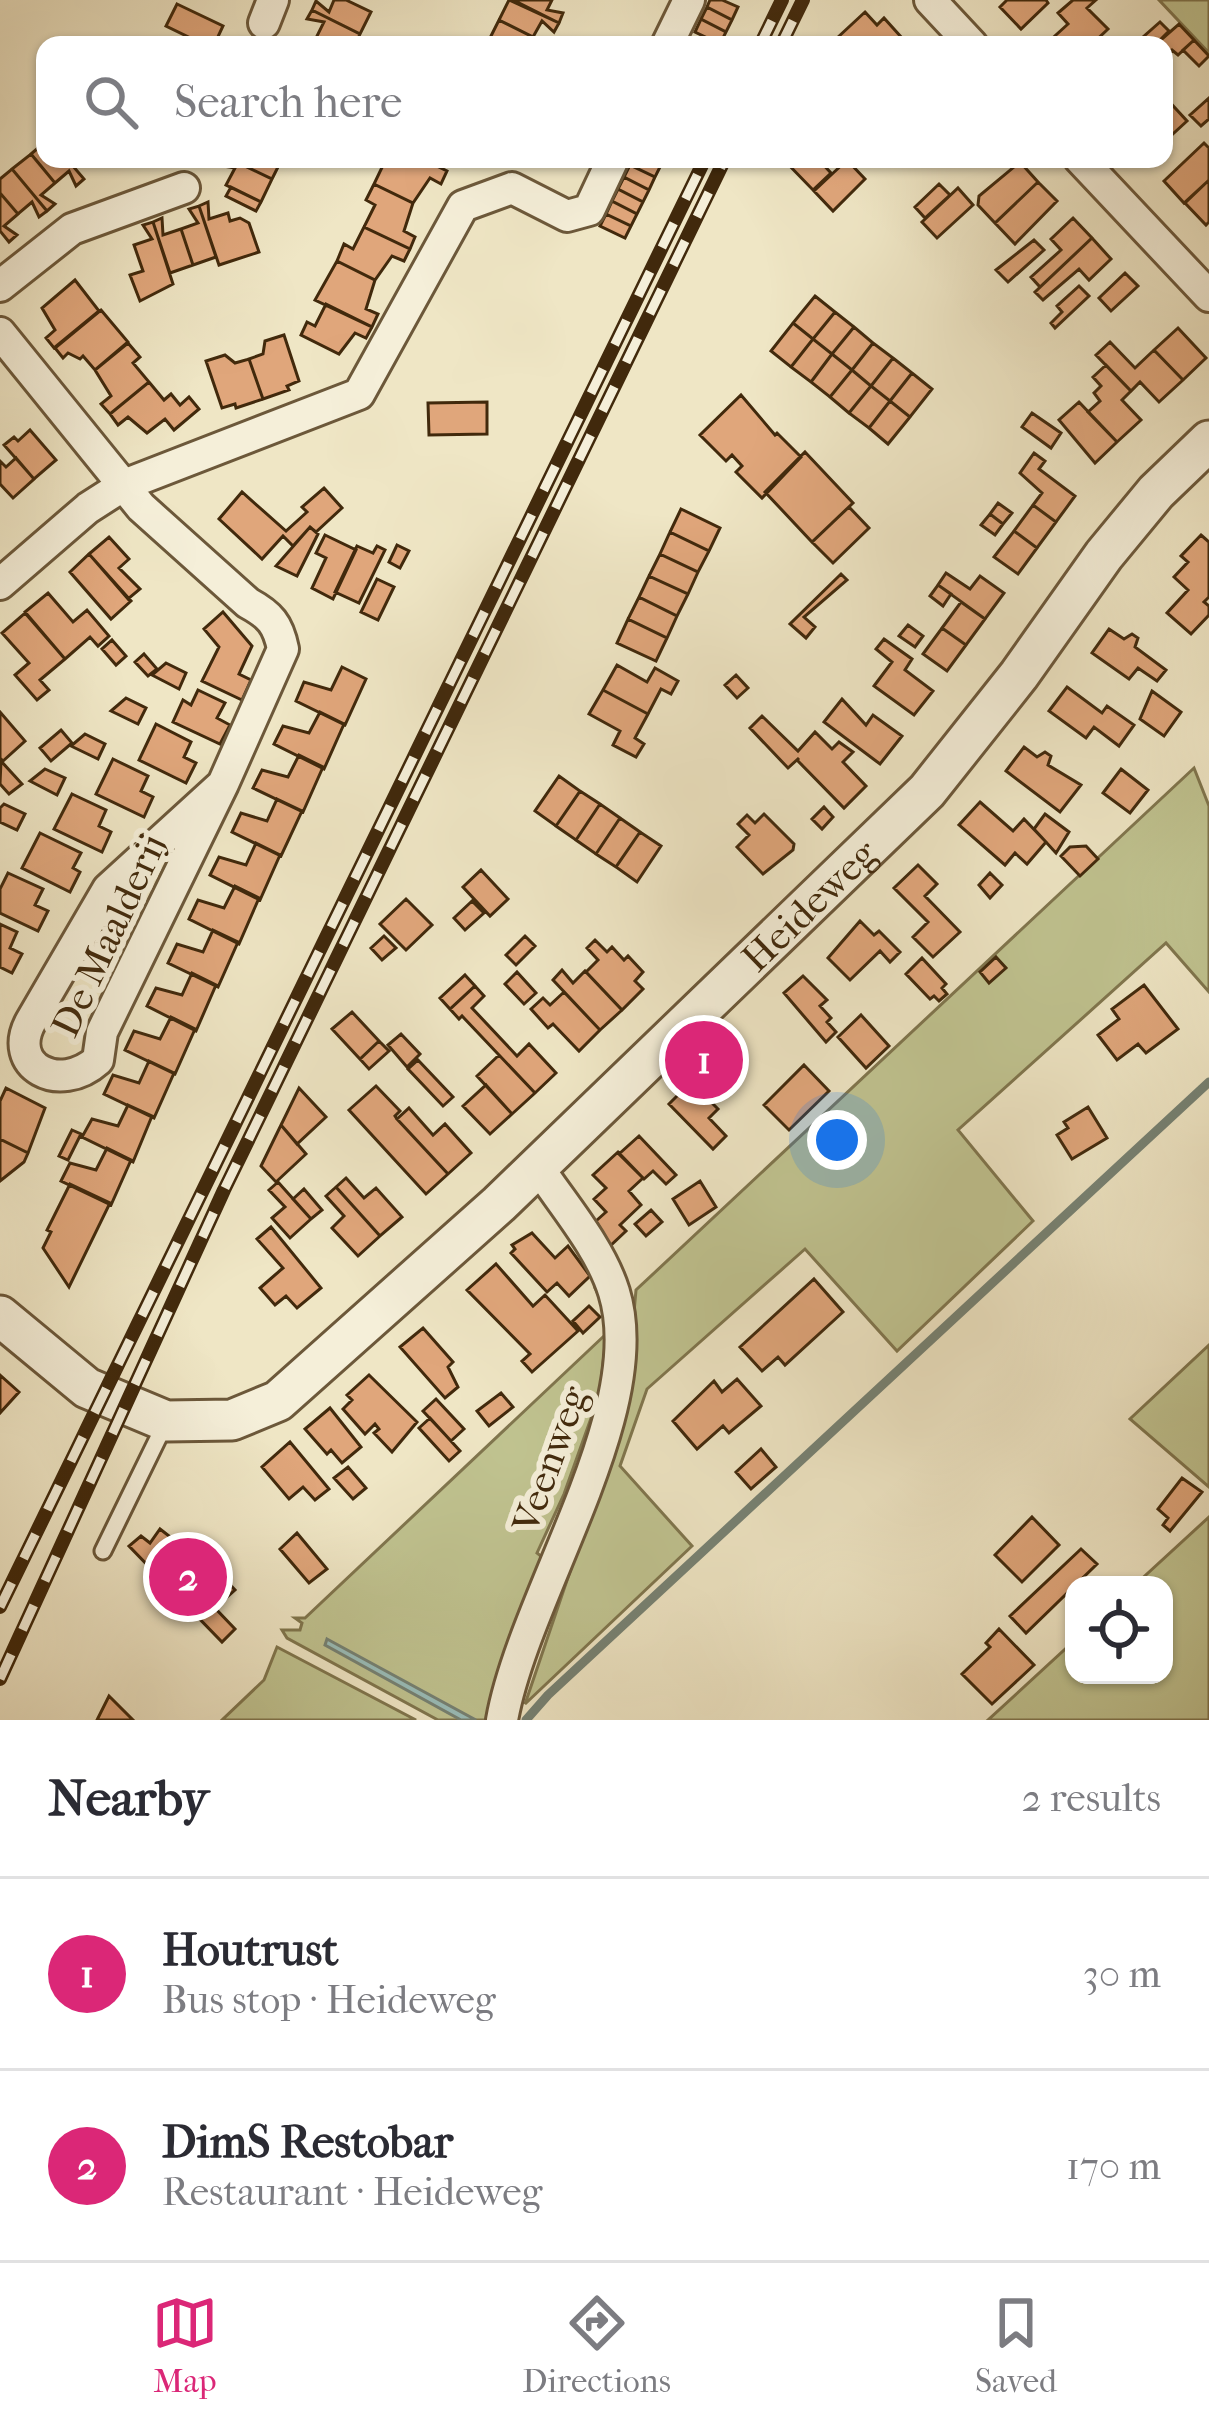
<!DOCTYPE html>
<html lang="en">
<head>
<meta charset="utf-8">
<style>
	body { margin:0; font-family:"IM FELL French Canon",serif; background:#f7f7f7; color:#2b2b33 }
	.controls { position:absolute; right:36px; bottom:36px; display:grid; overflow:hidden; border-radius:24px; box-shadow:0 3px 9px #0004 }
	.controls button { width:108px; height:108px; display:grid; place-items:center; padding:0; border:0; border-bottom:3px solid #e1e1e2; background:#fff; color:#2b2b33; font:60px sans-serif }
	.you { position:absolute; left:837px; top:1140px; width:42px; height:42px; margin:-30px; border:9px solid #fff; border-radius:50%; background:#1a73e8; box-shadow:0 0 0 18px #1a73e833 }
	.badge { display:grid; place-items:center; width:78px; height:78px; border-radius:50%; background:#db2777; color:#fff; font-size:39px; font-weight:700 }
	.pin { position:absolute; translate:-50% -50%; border:6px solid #fff; box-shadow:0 3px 12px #0006 }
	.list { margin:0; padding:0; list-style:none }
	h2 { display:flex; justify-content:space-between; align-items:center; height:156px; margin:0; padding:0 48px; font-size:51px }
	h2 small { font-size:39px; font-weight:400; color:#7c7c81 }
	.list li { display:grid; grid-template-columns:78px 1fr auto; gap:36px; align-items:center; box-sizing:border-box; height:192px; padding:0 48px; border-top:3px solid #e1e1e2 }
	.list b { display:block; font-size:45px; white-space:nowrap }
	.list p { margin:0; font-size:39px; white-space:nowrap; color:#7c7c81 }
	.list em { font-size:39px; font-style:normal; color:#7c7c81 }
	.icon { flex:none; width:66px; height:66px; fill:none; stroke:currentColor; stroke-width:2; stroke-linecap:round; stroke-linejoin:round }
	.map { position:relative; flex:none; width:1209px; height:1720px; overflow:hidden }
	.search { position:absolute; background:#fff; box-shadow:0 3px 9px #0004; left:36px; right:36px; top:36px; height:132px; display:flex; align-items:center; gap:30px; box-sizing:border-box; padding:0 42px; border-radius:24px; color:#7c7c81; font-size:45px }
	.sheet { height:540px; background:#fff }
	nav { display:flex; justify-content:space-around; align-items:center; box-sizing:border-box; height:168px; border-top:3px solid #e1e1e2; background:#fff; font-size:33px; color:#7c7c81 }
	nav a { display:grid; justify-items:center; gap:6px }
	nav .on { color:#db2777 }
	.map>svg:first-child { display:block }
	.green { fill:#c0c390; stroke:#80764e; stroke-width:3; fill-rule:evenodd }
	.water { fill:#9abeba; stroke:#768274; stroke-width:3 }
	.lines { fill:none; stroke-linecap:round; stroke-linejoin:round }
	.stream { stroke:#768274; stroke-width:9 }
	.building { fill:#e0a67b; stroke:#41290c; stroke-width:3 }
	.service-casing { stroke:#6c583a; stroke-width:21 }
	.minor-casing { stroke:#6c583a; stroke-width:36 }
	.tertiary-casing { stroke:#6c583a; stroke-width:45 }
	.service { stroke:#f5efd9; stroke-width:15 }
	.minor { stroke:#f5efd9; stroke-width:30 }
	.tertiary { stroke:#f5efd9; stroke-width:39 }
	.rail-casing { stroke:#41290c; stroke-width:14 }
	.rail { stroke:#f5efd9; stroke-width:9; stroke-dasharray:27; stroke-linecap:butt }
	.labels { text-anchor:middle; stroke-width:12; stroke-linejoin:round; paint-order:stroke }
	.street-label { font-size:39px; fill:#41290c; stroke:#f5efd9 }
</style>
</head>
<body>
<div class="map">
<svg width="1209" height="1720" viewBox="0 0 1209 1720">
	<rect width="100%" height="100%" fill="#efe6c5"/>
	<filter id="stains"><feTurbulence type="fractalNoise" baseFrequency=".00167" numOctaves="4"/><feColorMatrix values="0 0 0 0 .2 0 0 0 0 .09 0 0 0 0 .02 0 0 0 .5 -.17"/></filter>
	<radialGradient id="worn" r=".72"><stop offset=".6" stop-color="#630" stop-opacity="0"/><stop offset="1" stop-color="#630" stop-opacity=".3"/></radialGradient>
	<path class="green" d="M1159,0H1209V53Z
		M1194,768L1209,806V992L1166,943L958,1130L1033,1221L897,1351L805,1249L647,1389L620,1466L692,1546L525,1704L613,1445L628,1379L636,1290Z
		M601,1283C646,1427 515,1580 492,1720H438L287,1638L282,1630H300L302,1623L295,1618H305L605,1335L602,1302L595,1288ZM604,1354C616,1395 563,1517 542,1557L537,1553L564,1494L600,1393Z
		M1209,1345V1487L1130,1419Z
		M1209,1517V1720H988L1074,1641V1675H1164V1585H1135Z
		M277,1647L416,1720H222L264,1680Z"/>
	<path class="water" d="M327,1639L476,1720H461L325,1645Z"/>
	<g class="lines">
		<path class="stream" d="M526,1720L548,1695L1209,1082"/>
	</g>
	<path class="building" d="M334,0H346L371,12L360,34L312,10L316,1L329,12Z
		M509,0L559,23L554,32L542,21L533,37L499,20Z
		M513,0H552L547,10L563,13L559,23Z
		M710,0H722L738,7L732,20L707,7Z
		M1007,0H1046L1048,3L1021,29L1000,7Z
		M1096,0L1087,8L1108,29L1091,45H1045L1068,24L1058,13L1073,0Z
		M177,4L223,26L215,43L228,45H205L166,26Z
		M707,7L732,20L726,32L701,19Z
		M312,10L360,34L355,45H325L315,40L324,22L307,19Z
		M865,12L877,25L884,18L902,38L895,45H842L836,39Z
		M701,19L726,32L720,44L695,32Z
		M499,20L533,37L530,45L488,42Z
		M1160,22L1169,31L1155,45H1134Z
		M1179,24L1194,40L1178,55L1172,50L1164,57V45H1155Z
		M1194,40L1209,56L1199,66L1183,50Z
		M1165,97L1187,121L1164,142V98Z
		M1209,98V119L1201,126L1190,115Z
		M45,142V159H67L84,179L76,186L69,171L55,183L31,154Z
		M1204,143L1209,148V180L1184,203L1164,181Z
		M31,154L55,183L41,195L55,204L47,211L12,169Z
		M221,159H230L272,179L261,202L226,185L235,168L218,165Z
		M230,159H282L272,179Z
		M386,159H422L447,171L441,184L430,178L413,203L374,184Z
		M633,159H648L661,165L655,177L630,165Z
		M783,159H818L831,173L813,190Z
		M847,160L865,179L833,211L814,191Z
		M1020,162L1038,182L995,223L978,205L979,196Z
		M630,165L655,177L649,190L624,177Z
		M12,169L47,211L39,217L32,202L18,214L0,193V179Z
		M624,177L649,190L643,202L618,189Z
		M1209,180V222L1206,225L1185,203Z
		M1038,182L1057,201L1015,244L995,223Z
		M374,184L413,203L404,231L415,237L410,249L364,227L375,205L366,200Z
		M939,184L950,195L925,218L915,207Z
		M231,187L261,202L256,211L226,196Z
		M958,188L973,205L937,238L922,222Z
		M618,189L643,202L637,214L612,201Z
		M0,193L18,214L4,226L17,235L9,242L0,231Z
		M612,201L637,214L631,226L606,214Z
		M208,202L209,219L228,213L230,221L240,218L249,223L259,252L219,265L199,206Z
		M199,206L216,257L193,265L181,229L198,223L189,209Z
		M606,214L631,226L625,238L600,226Z
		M162,218L163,235L181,229L193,265L170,273L153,222Z
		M1073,218L1092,238L1040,287L1031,277L1061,250L1051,239Z
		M153,222L173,284L140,301L130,275L143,271L134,245L152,239L143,225Z
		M364,227L410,249L404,261L392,256L375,280L337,261L344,244L353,249Z
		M1092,238L1111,259L1089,280L1079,269L1043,300L1035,292Z
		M1034,240L1044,250L1008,282L996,270Z
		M337,261L375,280L366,309L378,314L372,327L315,300Z
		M1125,273L1138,286L1111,311L1099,298Z
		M75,280L99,311L54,348L46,338L55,330L42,308Z
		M1079,286L1089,296L1055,328L1051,323L1062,312L1057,306Z
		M815,296L835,312L813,339L793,323Z
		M326,304L372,327L366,338L355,333L339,354L301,335L307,322L315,326Z
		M101,310L128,342L95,370L83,356L80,359L68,353L63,358L55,348Z
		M835,312L854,327L832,354L813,339Z
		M793,323L813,339L791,367L771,351Z
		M854,327L873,343L852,370L832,354Z
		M1178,328L1206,358L1183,380L1154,350Z
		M284,335L299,381L287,386L289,390L263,399L249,359L263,354L265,341Z
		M813,339L832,354L811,382L791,367Z
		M1110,342L1135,368L1154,350L1183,380L1159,402L1140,382L1131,391L1096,355Z
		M128,343L140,357L133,363L149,382L110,414L101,404L111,396L95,370Z
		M873,343L893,358L871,386L852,370Z
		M832,354L852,370L830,397L811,382Z
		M225,355L235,363L249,359L263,399L236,408L235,404L222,408L206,361Z
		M893,358L912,373L890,401L871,386Z
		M1106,365L1131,391L1122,400L1141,420L1117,442L1088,412L1100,401L1094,393L1101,386L1093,377Z
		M852,370L871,386L849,413L830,397Z
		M912,373L932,389L910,417L890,401Z
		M149,382L164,400L171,394L180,405L189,397L199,409L174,430L165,419L147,433L128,417L118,425L110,414Z
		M871,386L890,401L869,428L849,413Z
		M741,395L775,435L777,433L801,457L762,498L736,472L742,466L732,455L726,461L700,435Z
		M890,401L910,417L888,444L869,428Z
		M487,402V434L429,435L428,403Z
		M1079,402L1117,442L1095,463L1059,420Z
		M1032,413L1061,433L1051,448L1022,427Z
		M30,430L56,460L34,479L4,445L14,437L18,441Z
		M805,452L853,503L812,542L765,492Z
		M1034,453L1045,461L1039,469L1075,496L1056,522L1033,505L1042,493L1020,473Z
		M16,458L34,479L13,498L0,484V461L6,467Z
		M324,488L342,508L316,532L310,527L293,546L283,536L262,559L219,519L242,492L286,531L307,512L302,507Z
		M998,503L1012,513L1003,524L990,514Z
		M1033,505L1056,522L1037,548L1014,531Z
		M849,507L869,528L833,563L812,542Z
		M681,509L720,528L709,551L670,532Z
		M990,514L1003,524L995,535L981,525Z
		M310,527L318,534L297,576L276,566Z
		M1014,531L1037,548L1018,574L994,557Z
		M670,532L709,551L698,572L660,554Z
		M325,535L356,550L333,599L312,588L326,558L316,553Z
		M1201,535L1209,542V597L1204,602L1209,606V615L1191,634L1167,613L1188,590L1174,577L1188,562L1181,556Z
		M109,537L129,559L119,568L140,589L128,599L89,554Z
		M397,545L409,551L400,568L389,562Z
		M357,546L373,553L377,546L385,550L359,603L335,592Z
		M89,554L131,601L111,619L70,572Z
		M660,554L698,572L688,594L649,576Z
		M946,573L970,589L980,576L1004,593L985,619L938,585Z
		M841,574L847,580L804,617L815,627L806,638L790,624Z
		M649,576L688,594L677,616L639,597Z
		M377,579L394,587L378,620L361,612Z
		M938,585L951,594L943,606L930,596Z
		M48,593L73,622L87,610L109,636L98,646L90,637L65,659L25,612Z
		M639,597L677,616L667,638L628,619Z
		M961,602L985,619L966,645L942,628Z
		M223,612L252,646L239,674L251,680L242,700L202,681L219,647L204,629Z
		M25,613L65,659L40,680L49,690L37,700L15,675L29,663L2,633Z
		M628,619L667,638L656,661L617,643Z
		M908,625L923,636L915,647L899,636Z
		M942,628L966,645L947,671L923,654Z
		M1109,629L1124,639L1132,634L1138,638L1135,647L1166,670L1157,681L1138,668L1129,679L1092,653Z
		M884,639L912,659L905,670L933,691L914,715L874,686L892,662L876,649Z
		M112,640L126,656L116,665L102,649Z
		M144,654L157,669L148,676L135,662Z
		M166,663L186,673L179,689L152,675Z
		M617,665L647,682L655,668L678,681L671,694L661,689L648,714L603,690Z
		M342,667L366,679L345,725L296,701L304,682L331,690Z
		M736,675L748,688L737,698L725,685Z
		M1067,687L1102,713L1107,706L1134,725L1119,746L1094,727L1086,738L1049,711Z
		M198,690L225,703L217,718L230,725L220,744L173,722L183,700L191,705Z
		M603,690L648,714L635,738L644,744L636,757L613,745L620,731L589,714Z
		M1152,691L1181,712L1164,736L1140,719Z
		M126,698L146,708L138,724L111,711Z
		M842,699L866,725L873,715L902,736L880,764L824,722Z
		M0,712L25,741L3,761L0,758Z
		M320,712L344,724L324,769L274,744L283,726L309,733Z
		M762,716L798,751L815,732L832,749L839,742L853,752L843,762L866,786L844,808L797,760L799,758L788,768L750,728Z
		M156,724L191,742L184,757L196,763L186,783L139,760Z
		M61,730L72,743L51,761L40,748Z
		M85,734L105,744L98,759L71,746Z
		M1024,747L1037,757L1045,752L1051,756L1048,765L1081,785L1060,812L1006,771Z
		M299,755L323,767L303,812L253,788L262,770L288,777Z
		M113,759L148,776L141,791L153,797L144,817L96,794Z
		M1,761L22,784L9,794L0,784Z
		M45,769L65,778L57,795L30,781Z
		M1121,769L1148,790L1130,813L1103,793Z
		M559,776L580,791L556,826L535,811Z
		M580,791L600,804L576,840L556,826Z
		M72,794L106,810L99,826L111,832L102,852L54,829Z
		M277,799L302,811L281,856L232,832L241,813L267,821Z
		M980,802L1013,831L1024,819L1046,842L1027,864L1015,853L1005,865L959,825Z
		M4,804L25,814L17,830L0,822V808Z
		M600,804L620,818L596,854L576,840Z
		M824,807L833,817L822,829L812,819Z
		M764,814L794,844L793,850L763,874L737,847L749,835L738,824L747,815L755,823Z
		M1045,814L1069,832L1056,853L1034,829Z
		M620,818L640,832L616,867L596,854Z
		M640,832L661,846L637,882L616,867Z
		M40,833L81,853L73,868L80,872L70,892L22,868Z
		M256,843L280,855L260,900L210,875L219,857L246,865Z
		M1086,846L1098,859L1080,876L1061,856L1070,847Z
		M918,865L937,884L925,896L960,932L933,957L913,937L928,922L894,888Z
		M481,870L508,899L490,916L463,887Z
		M8,873L43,889L35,905L48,911L38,931L0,913V889Z
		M990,873L1002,885L990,898L979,885Z
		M235,886L259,898L239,944L189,919L198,900L224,908Z
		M406,899L432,925L406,950L380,924Z
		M472,901L484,913L465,930L454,918Z
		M860,921L874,935L879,931L900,952L890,962L880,951L850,980L828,958Z
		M0,924L17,932L10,948L22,954L12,973L0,967Z
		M213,930L238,942L218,987L168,963L177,944L203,952Z
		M384,936L396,948L382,960L371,948Z
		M525,936L535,946L516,965L506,955Z
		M595,940L607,952L612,947L624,960L628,956L643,972L635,981L643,989L622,1010L586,972L598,960L587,948Z
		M996,957L1006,968L989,983L980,972Z
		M922,958L946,984L942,988L947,994L939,1001L934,996L930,999L906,974Z
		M562,970L573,983L585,971L622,1010L600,1030L553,980Z
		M517,972L536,993L524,1004L505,984Z
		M192,973L216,985L196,1031L147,1006L156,988L182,995Z
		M465,975L475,986L450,1009L440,998Z
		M803,976L827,1000L820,1006L831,1018L827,1022L836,1032L826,1042L784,993Z
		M1144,985L1178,1029L1146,1053L1138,1044L1117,1060L1098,1035L1119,1019L1112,1009Z
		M475,986L484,996L472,1008L517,1056L529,1044L556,1073L535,1093L462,1016L459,1019L450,1009Z
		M564,992L600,1030L579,1051L553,1024L548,1028L531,1009L543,998L550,1005Z
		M352,1012L379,1041L360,1059L332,1029Z
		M861,1015L889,1046L866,1068L838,1037Z
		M171,1017L195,1029L175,1074L125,1050L134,1031L160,1039Z
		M401,1034L420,1054L407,1067L388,1045Z
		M379,1041L389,1051L369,1069L360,1059Z
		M499,1055L535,1093L512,1114L477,1076Z
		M418,1060L453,1097L443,1106L408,1069Z
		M149,1061L174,1073L154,1118L104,1094L113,1075L139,1083Z
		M804,1065L829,1091L789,1130L764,1105Z
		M691,1082L718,1109L709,1118L726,1136L713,1149L669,1104Z
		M486,1085L512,1114L490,1134L463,1106Z
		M376,1086L400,1111L395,1116L397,1119L448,1174L426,1194L349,1110Z
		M6,1088L45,1108L28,1153L0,1139V1101Z
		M299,1088L326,1117L297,1144L281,1125Z
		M128,1105L152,1116L133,1162L82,1137L92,1119L118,1126Z
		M1088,1107L1107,1138L1072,1159L1057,1135L1068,1128L1064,1122Z
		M409,1108L433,1135L445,1124L471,1153L448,1174L397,1119Z
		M281,1125L306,1154L276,1182L261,1166Z
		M72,1130L81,1134L68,1160L59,1156Z
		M639,1136L676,1175L666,1184L653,1171L644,1179L619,1154Z
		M0,1139L28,1153L24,1162L0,1181Z
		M107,1148L131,1160L111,1205L61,1181L70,1163L96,1170Z
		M618,1152L643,1178L629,1191L641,1205L620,1225L626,1231L610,1246L596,1221L606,1212L594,1199L606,1188L593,1175Z
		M346,1178L364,1198L376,1188L402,1217L380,1236L336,1187Z
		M700,1181L716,1207L689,1225L673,1199Z
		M278,1182L311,1219L290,1238L272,1218L285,1207L269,1190Z
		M70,1184L110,1203L69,1287L43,1248L51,1232L47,1230Z
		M336,1187L380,1236L358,1256L332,1228L344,1216L326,1196Z
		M304,1189L322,1210L311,1219L293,1199Z
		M651,1210L662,1222L646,1236L635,1224Z
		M271,1227L321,1288L297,1308L286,1296L275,1305L260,1288L283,1268L257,1239Z
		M532,1233L555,1258L568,1246L590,1276L569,1296L557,1283L547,1292L511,1253L515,1249L512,1245Z
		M496,1264L533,1306L545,1295L578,1331L532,1372L522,1361L530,1354L467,1290Z
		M814,1279L843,1312L785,1365L778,1357L762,1371L740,1347Z
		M589,1306L600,1317L583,1333L573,1321Z
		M423,1328L453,1362L448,1367L458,1387L445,1398L400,1347Z
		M0,1375L19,1392L0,1413Z
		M369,1375L417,1422L392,1452L374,1433L379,1429L375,1424L365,1434L343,1409L352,1400L347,1395Z
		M737,1379L761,1406L729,1433L723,1426L697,1449L673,1421L714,1381L722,1392Z
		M501,1393L513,1407L489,1426L477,1411Z
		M436,1399L464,1429L451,1441L423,1411Z
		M330,1408L361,1447L342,1463L331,1450L327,1454L305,1429Z
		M430,1418L460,1451L449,1461L419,1428Z
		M290,1442L329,1489L315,1500L303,1487L289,1499L262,1467Z
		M761,1449L776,1467L751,1489L736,1472Z
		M348,1467L366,1488L353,1499L334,1478Z
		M1182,1478L1202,1492L1170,1531L1163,1525L1168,1518L1158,1509Z
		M1032,1517L1059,1545L1022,1582L995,1555Z
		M160,1529L201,1561L204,1557L235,1590L215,1608L235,1629L222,1642L129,1546L141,1536L150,1543Z
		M297,1533L327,1569L309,1583L280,1549Z
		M1081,1549L1097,1564L1026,1633L1010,1616Z
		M999,1629L1034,1665L992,1704L962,1674L990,1647L986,1643Z
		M109,1696L133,1720H97Z"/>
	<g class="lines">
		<g class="service-casing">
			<path id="service" d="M103,1551L165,1424"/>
		</g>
		<g class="minor-casing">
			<path id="minor" d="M930,0L972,45
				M264,23L273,0
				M667,45L689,0
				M1080,159L1209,296
				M0,286L72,229L184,188
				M0,333L141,507L248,603C270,615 278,624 283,649L223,784L108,889L31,1021C6,1066 59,1095 98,1060L102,1032L223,784
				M0,584L88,508L124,485L359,394L463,206L512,188L567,216L589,210L613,159
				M502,1720C524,1595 651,1411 614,1292C600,1247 564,1206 538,1167"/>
		</g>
		<g class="tertiary-casing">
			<g id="tertiary">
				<path id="s1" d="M0,1316L87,1388L166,1421L232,1420L278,1401L499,1204L927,791L1019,675L1104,555L1156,492L1209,441"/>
			</g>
		</g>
		<use href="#service" class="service"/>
		<use href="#minor" class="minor"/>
		<use href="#tertiary" class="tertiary"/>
		<g class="rail-casing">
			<path id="rail" d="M760,45L782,0
				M781,45L803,0
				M0,1607L705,159
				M0,1679L224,1190L725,159"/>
		</g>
		<use href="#rail" class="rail"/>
	</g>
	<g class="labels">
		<g class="street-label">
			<text dy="14" stroke="none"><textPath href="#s1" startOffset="1041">Heideweg</textPath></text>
			<text transform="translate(108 935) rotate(-65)" y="14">De Maalderij</text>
			<text transform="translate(549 1459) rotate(-70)" y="14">Veenweg</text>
		</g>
	</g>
	<rect width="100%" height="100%" filter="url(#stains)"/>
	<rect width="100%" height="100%" fill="url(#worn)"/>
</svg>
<div class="controls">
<button><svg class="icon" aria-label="locate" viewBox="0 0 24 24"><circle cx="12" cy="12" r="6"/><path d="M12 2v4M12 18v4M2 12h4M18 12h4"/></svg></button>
</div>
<div class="you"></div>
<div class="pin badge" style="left:704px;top:1060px">1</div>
<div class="pin badge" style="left:188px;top:1577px">2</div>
<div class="search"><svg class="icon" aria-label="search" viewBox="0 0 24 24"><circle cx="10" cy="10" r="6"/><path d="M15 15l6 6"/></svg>Search here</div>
</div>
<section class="sheet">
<h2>Nearby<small>2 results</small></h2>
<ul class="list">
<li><span class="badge">1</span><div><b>Houtrust</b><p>Bus stop · Heideweg</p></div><em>30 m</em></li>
<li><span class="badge">2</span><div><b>DimS Restobar</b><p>Restaurant · Heideweg</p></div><em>170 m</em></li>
</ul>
</section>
<nav>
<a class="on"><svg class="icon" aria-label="map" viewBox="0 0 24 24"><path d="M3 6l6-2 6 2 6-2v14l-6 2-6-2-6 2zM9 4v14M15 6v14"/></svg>Map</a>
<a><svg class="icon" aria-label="directions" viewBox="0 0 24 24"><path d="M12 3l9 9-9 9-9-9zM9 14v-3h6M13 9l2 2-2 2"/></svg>Directions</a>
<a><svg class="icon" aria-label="saved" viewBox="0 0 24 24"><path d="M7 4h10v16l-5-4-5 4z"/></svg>Saved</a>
</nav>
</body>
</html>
